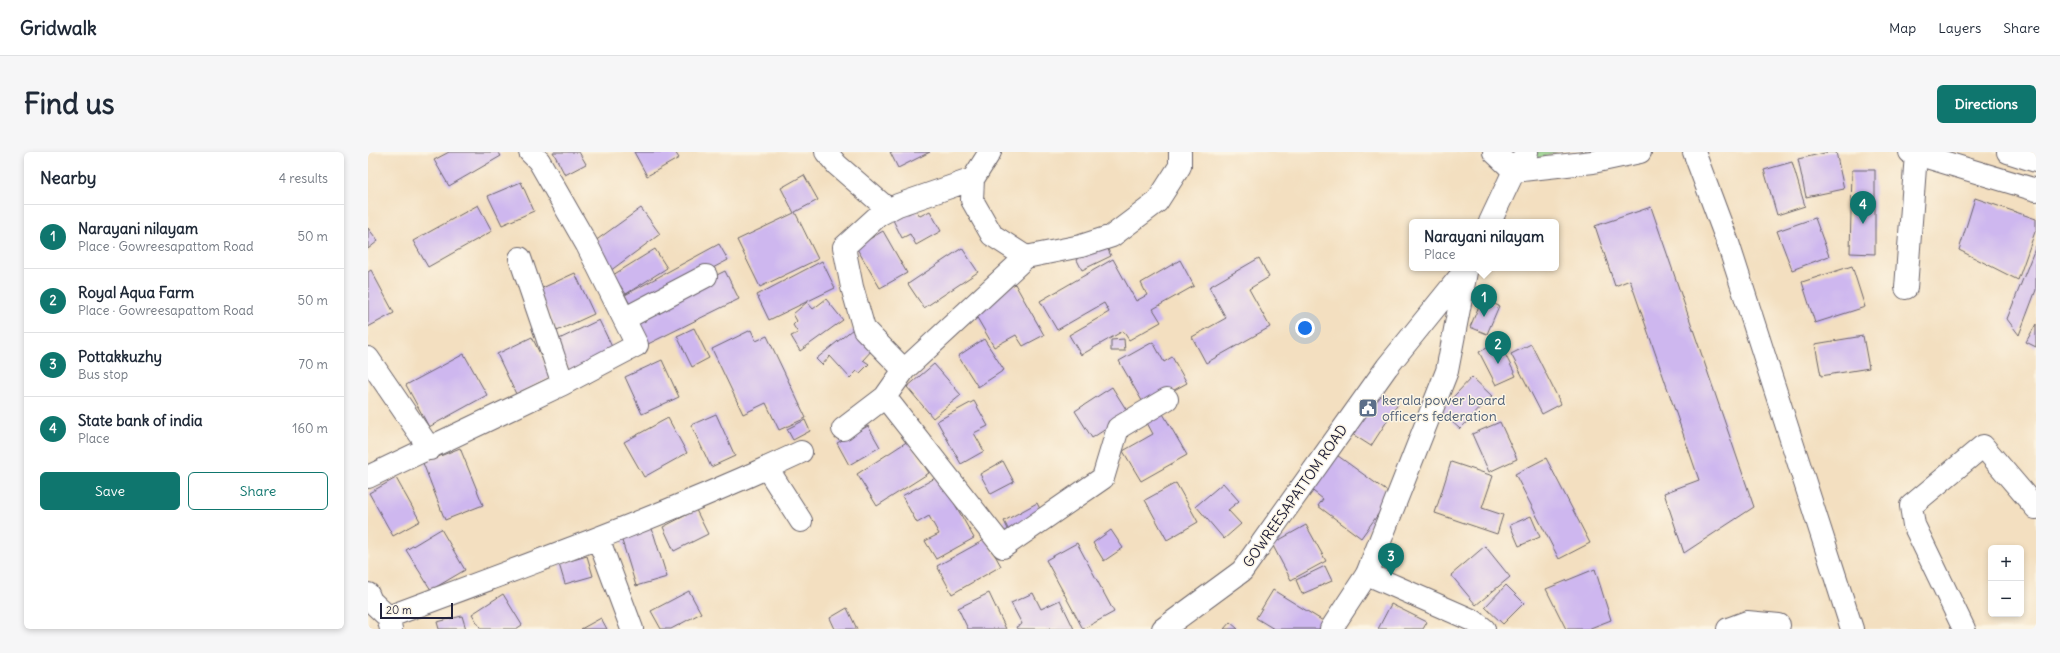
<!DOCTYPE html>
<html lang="en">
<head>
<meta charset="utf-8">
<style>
	body { margin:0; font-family:Delius,sans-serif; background:#f6f6f7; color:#1f2937 }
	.controls { position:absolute; right:12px; bottom:12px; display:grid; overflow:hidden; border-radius:6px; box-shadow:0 2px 6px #0003 }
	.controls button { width:36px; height:36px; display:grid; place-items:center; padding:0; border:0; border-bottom:1px solid #e0e1e3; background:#fff; color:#1f2937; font:20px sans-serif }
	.scale { position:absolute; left:12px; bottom:10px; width:73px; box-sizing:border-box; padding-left:4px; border:2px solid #22223b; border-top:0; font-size:11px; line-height:14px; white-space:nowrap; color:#22223b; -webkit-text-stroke:3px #fcf5e5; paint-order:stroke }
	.you { position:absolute; left:937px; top:176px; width:14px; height:14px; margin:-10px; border:3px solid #fff; border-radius:50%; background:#1a73e8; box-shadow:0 0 0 6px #1a73e833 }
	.badge { display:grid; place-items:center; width:26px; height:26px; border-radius:50%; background:#0f766e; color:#fff; font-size:13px; font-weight:700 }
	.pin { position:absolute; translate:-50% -33px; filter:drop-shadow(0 1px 2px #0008) }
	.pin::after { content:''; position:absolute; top:21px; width:14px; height:12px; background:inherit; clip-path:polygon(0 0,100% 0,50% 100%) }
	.popup { position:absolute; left:1041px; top:67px; width:150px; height:52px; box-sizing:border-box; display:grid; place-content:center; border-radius:6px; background:#fff; filter:drop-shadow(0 1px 3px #0005); font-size:13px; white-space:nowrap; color:#747a83 }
	.popup b { font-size:15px; color:#1f2937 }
	.popup::after { content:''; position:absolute; left:50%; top:100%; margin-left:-8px; border:8px solid transparent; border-top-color:#fff }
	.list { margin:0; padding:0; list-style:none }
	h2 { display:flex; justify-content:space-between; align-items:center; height:52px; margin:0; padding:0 16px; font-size:17px }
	h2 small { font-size:13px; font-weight:400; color:#747a83 }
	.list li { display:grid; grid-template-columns:26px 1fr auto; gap:12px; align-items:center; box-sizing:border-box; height:64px; padding:0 16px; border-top:1px solid #e0e1e3 }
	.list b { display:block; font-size:15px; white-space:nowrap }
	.list p { margin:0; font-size:13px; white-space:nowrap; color:#747a83 }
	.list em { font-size:13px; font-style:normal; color:#747a83 }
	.actions { display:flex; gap:8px; padding:12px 16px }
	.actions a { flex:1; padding:9px 0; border:1px solid #0f766e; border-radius:6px; text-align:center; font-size:14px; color:#0f766e }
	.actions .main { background:#0f766e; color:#fff }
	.map { position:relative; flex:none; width:1668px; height:477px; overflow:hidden; border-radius:6px }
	header { display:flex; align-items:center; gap:24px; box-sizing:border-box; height:56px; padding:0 20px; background:#fff; border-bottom:1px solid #e0e1e3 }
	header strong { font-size:19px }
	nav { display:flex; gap:22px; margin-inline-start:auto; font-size:14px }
	.intro { display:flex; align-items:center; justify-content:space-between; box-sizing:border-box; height:96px; padding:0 24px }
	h1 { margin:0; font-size:28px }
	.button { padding:10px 18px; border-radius:6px; background:#0f766e; color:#fff; font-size:14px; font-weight:700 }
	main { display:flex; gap:24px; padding:0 24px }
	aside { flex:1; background:#fff; border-radius:6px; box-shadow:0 2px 6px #0003 }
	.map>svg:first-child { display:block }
	.grass { fill:url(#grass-tufts); stroke:#5a7a62 }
	.building { fill:#ceb7ef }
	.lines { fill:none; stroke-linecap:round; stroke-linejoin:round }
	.street-casing { stroke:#6b646a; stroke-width:24 }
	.secondary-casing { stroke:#6b646a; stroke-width:24 }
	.primary-casing { stroke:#6b646a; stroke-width:24 }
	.street { stroke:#fff; stroke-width:22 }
	.secondary { stroke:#fff; stroke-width:22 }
	.primary { stroke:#fff; stroke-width:22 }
	.labels { text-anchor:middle; stroke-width:3; stroke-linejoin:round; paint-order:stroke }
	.service-label { font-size:14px; fill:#4e5e75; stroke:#fcf5e5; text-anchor:start }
	.street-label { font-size:14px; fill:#22223b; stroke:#fcf5e5 }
</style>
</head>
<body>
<header>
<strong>Gridwalk</strong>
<nav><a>Map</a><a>Layers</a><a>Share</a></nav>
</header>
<div class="intro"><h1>Find us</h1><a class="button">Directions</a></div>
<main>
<aside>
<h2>Nearby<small>4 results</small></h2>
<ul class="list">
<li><span class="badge">1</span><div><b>Narayani nilayam</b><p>Place · Gowreesapattom Road</p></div><em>50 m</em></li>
<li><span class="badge">2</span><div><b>Royal Aqua Farm</b><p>Place · Gowreesapattom Road</p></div><em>50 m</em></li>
<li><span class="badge">3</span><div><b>Pottakkuzhy</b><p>Bus stop</p></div><em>70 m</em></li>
<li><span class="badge">4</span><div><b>State bank of india</b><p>Place</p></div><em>160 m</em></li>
</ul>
<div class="actions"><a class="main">Save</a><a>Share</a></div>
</aside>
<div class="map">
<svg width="1668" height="477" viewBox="0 0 1668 477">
	<defs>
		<pattern id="grass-tufts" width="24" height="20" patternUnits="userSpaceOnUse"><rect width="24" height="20" fill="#92d289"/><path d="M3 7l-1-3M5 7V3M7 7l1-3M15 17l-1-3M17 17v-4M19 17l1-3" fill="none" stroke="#7eb477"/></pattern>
	</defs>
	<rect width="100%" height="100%" fill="#fcf5e5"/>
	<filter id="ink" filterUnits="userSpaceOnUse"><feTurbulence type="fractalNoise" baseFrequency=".025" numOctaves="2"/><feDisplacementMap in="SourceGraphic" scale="8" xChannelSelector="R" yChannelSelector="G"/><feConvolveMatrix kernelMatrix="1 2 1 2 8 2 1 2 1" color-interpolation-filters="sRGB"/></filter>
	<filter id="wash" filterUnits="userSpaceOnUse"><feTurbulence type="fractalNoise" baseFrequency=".012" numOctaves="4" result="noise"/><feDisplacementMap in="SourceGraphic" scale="16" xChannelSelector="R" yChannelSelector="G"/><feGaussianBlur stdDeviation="0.9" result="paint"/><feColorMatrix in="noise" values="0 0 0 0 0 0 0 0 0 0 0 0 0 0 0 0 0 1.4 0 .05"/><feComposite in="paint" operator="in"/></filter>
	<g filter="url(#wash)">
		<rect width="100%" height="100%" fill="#f3dfc0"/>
		<path class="grass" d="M1165,0H1189L1159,10Z"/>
		<g id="blocks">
			<path class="building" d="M81,0H130L133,4L81,34L66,8Z
				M185,0H211L218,12L197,23Z
				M266,0H307L311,6L279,24Z
				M522,0H562L530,16Z
				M1461,0H1468L1476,37L1438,45L1430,7Z
				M1424,10L1437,54L1409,63L1396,18Z
				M1484,18H1507V102L1482,101Z
				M436,23L450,48L427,60L450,107L392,135L369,88L426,61L413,36Z
				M153,30L166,59L134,73L120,44Z
				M1607,46L1668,67V77L1650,128L1591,98Z
				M110,53L124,79L60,115L45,89Z
				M1283,55L1386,355L1316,401L1296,341L1331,328L1262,128L1247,134L1227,74Z
				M273,56L292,82L242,119L223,92Z
				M548,58L552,64L562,59L573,79L548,93L542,82L534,86L524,66L538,61L540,62Z
				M1447,66L1461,104L1424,118L1409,79Z
				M0,76L10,89L0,97Z
				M515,79L539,121L512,136L488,95Z
				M736,89L743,104L714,118L707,104Z
				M351,92L360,108L265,158L257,143Z
				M1668,94V138L1651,183L1639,167Z
				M594,96L610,120L556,156L540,132Z
				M287,97L299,116L258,142L245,123Z
				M891,106L901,125L881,137L902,175L838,211L824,185L858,166L841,135Z
				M745,107L768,149L779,143L773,131L812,108L826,134L785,157L793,170L761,188L755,179L713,203L701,183L741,160L736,151L689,178L672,149Z
				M454,109L467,136L401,168L389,143Z
				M1484,114L1497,155L1447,171L1434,130Z
				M3,118L26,161L0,175V120Z
				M357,119L371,147L278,193L264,165Z
				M207,121L226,162L189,179L170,138Z
				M647,132L676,183L655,194L648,183L626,195L604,157Z
				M458,147L475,168L432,199L423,184L430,181L425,173L429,169L425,162L439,150L445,157Z
				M1114,147L1131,154L1119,182L1102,175Z
				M231,168L246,199L203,220L187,189Z
				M1668,172V195L1658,190Z
				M326,176L341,206L324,215L309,184Z
				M485,177L504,198L495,208L501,212L492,221L489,219L482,226L462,204L454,213L448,207Z
				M383,178L388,189L399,184L438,266L411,278L398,251L375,262L344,197Z
				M1495,184L1501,216L1453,224L1447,192Z
				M164,185L183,225L148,242L129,202Z
				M616,187L636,218L610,235L590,204Z
				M756,187L757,199H743V188Z
				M785,190L796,210L804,205L819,231L777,254L751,209Z
				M1131,190L1148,224L1128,233L1111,200Z
				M1163,192L1193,252L1174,262L1143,202Z
				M96,202L119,243L61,275L38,233Z
				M294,208L311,245L274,262L257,225Z
				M566,212L593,243L565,266L539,235Z
				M1104,225L1124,244L1092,277L1072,259Z
				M744,235L761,262L724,286L707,259Z
				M1008,237L1030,252L1003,294L981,280Z
				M606,249L620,274L606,281L616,299L593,312L569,269Z
				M794,260L819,303L773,329L755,299L785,282L778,269Z
				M348,262L367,304L343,315L323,273Z
				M300,266L319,301L276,325L256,290Z
				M437,268L442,279L425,288L419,277Z
				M1132,270L1149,307L1121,320L1104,282Z
				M500,274L512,295L481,313L469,291Z
				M540,289L561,321L509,354L489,322Z
				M92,296L115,353L77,368L55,311Z
				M966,301L1024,343L993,386L950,354L955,347L941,336Z
				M1178,306L1222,391L1191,407L1147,322Z
				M635,309L646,330L623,342L612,322Z
				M1083,310L1125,324L1114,356L1135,363L1129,382L1067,361Z
				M571,324L606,386L568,407L557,389L571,382L561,364L549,371L534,344Z
				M28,326L52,369L25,384L1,341Z
				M808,331L830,370L799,388L777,348Z
				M855,331L871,349L860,358L873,372L856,387L828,354Z
				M669,351L674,361L641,379L636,369Z
				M328,358L340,382L306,399L295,375Z
				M1163,364L1172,385L1151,394L1142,373Z
				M282,370L299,425L268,434L251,379Z
				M938,373L958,409L923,428L904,392Z
				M73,377L97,418L63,438L38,398Z
				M743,378L755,396L736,409L725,391Z
				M618,387L633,414L584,442L569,414Z
				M709,391L746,460L715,477L678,408Z
				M1117,394L1142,425L1108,453L1083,423Z
				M219,404L225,424L197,432L191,412Z
				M957,414L964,429L934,442L928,428Z
				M1227,417L1243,468L1220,477H1198L1178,437Z
				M1138,433L1156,451L1135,472L1117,455Z
				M905,438L960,472L956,477H906L888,466Z
				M321,439L333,461L303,477H293L283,459Z
				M621,441L638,477H600L590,456Z
				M665,441L673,457L692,448L706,477H649L648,475L654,472L643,451Z
				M135,442L154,473L148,477H113L104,462Z
				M1023,452L1059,470L1055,477H1010Z
				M479,456L489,477H467L462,466Z
				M94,464L98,477H71L69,470Z
				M233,466L239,477H213Z
				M862,470L870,477H856Z"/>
		</g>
	</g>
	<g filter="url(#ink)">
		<use href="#blocks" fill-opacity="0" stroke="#6b646a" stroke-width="1"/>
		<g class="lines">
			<g class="street-casing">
				<path id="street" d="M458,0L469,13L521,58
					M622,0L605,27L604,48L624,83L658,105L713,94L744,84L789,50L812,14V0
					M1126,0L1146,19
					M1326,0L1360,91L1484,477
					M658,105L536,218L517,245L635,395L735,326L750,276L799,247
					M152,106L195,232
					M1538,136L1548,2
					M256,167L338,124
					M0,206L62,297
					M536,218L496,177L484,135L476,95L511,63L530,53L605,27
					M475,277L517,245
					M399,316L433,369
					M0,325L195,232L269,193L219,93L171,9L162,0
					M230,386L264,477
					M999,422L1106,469L1116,477
					M0,442L3,449L20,465L23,477
					M20,465C159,413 299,363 433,300
					M1360,477L1379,470L1411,473
					M1596,477L1546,373L1543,354L1615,294L1668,356"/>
			</g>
			<g class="secondary-casing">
				<path id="secondary" d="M1146,19L1225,10L1272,0
					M1122,70L1146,19L1159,0
					M795,477L874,419L1019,215L1099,116
					M963,477L999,422L1079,219L1098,120"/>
			</g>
			<g class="primary-casing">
				<path id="primary" d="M1542,0L1668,38
					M1640,0L1668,9"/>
			</g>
			<use href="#street" class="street"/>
			<use href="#secondary" class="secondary"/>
			<use href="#primary" class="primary"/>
		</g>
	</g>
	<defs>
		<g id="civic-square" transform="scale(1)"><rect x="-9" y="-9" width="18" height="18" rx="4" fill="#5c6f8a" stroke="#fcf5e5"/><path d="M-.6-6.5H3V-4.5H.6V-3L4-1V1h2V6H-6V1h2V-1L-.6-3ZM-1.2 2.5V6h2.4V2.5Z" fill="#fff"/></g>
	</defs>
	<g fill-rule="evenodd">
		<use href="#civic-square" x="1000" y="256"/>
	</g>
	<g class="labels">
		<g class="service-label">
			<text x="1014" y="253">kerala power board<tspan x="1014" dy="16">officers federation</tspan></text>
		</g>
		<g class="street-label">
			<text transform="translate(927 344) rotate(-55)" y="5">GOWREESAPATTOM ROAD</text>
		</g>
	</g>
</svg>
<div class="controls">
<button>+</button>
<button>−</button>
</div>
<div class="scale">20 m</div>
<div class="you"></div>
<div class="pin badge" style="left:1116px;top:165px">1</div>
<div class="popup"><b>Narayani nilayam</b>Place</div>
<div class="pin badge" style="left:1130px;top:212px">2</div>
<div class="pin badge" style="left:1023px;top:424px">3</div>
<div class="pin badge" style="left:1495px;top:72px">4</div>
</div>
</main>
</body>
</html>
